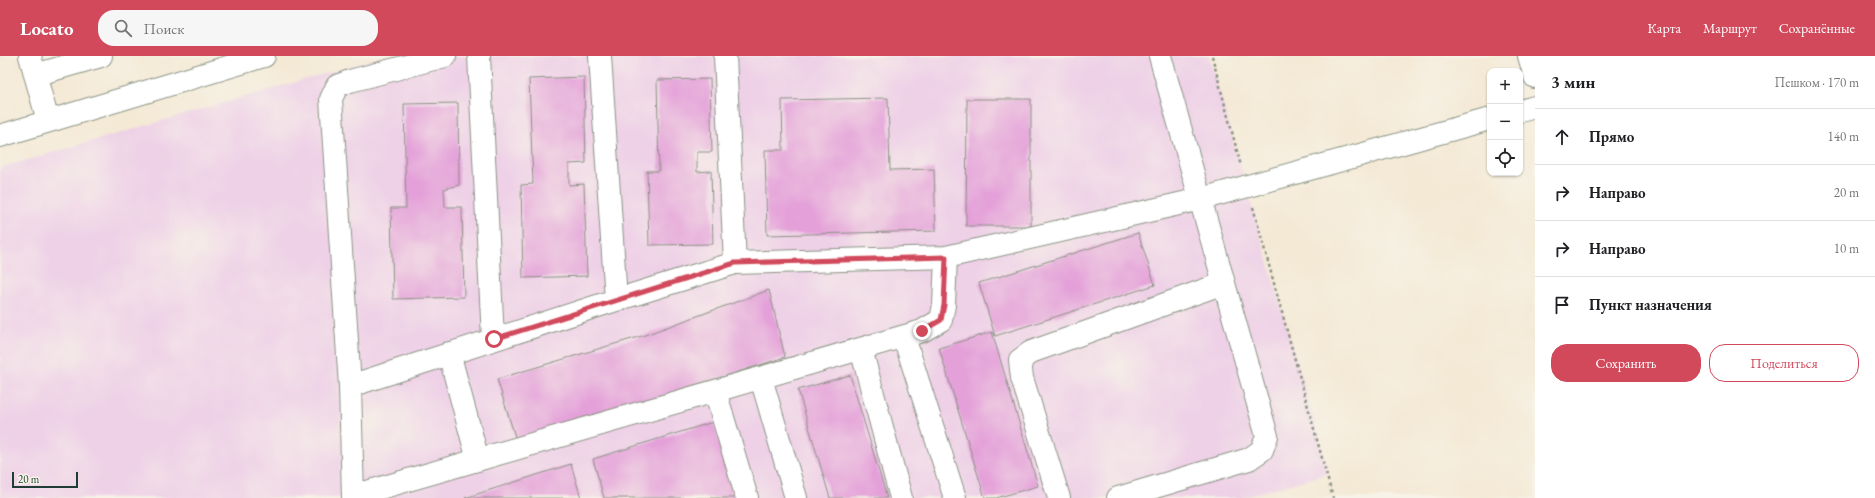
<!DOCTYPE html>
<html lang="ru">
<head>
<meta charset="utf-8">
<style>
	body { margin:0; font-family:"EB Garamond",serif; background:#f6f6f6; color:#202124 }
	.controls { position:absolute; right:12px; top:12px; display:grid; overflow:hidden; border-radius:8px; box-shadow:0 1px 3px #0004 }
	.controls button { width:36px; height:36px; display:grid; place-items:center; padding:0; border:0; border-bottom:1px solid #e0e0e0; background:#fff; color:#202124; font:20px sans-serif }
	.scale { position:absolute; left:12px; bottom:10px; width:66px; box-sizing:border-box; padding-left:4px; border:2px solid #1f3d34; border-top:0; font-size:11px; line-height:14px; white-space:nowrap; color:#1f3d34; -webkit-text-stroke:3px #f7f3e8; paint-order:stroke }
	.stop { position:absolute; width:12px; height:12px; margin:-9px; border:3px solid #d1495b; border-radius:50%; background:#fff }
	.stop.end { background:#d1495b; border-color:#fff; box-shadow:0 1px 4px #0008 }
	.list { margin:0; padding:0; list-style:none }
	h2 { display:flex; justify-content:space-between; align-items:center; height:52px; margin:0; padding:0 16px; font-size:17px }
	h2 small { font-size:13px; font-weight:400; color:#757577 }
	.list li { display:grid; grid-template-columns:26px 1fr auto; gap:12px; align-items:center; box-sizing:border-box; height:56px; padding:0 16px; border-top:1px solid #e0e0e0 }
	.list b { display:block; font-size:15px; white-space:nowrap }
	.list em { font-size:13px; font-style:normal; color:#757577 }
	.actions { display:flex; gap:8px; padding:12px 16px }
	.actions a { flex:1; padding:9px 0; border:1px solid #d1495b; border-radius:16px; text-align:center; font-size:14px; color:#d1495b }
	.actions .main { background:#d1495b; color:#fff }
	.icon { flex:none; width:22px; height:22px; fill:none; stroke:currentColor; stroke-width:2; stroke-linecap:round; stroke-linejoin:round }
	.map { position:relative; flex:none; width:1535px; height:442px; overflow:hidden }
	header { display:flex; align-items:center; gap:24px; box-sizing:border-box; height:56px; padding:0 20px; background:#d1495b; color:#fff }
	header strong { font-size:19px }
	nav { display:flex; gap:22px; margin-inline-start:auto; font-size:14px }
	.search { width:280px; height:36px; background:#f6f6f6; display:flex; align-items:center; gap:10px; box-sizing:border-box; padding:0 14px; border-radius:16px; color:#757577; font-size:15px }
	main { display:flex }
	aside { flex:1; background:#fff }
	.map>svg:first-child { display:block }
	.built { fill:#eed0e7 }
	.building { fill:#e4a1d9 }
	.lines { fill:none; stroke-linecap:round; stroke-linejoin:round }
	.minor-casing { stroke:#8a9384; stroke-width:24 }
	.path { stroke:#8a9384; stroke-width:2.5; stroke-dasharray:3 3; stroke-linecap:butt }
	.minor { stroke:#fff; stroke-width:22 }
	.route { stroke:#d1495b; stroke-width:5 }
</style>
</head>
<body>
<header>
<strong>Locato</strong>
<div class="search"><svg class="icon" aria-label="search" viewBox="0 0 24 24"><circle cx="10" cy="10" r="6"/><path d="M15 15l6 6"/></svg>Поиск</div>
<nav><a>Карта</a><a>Маршрут</a><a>Сохранённые</a></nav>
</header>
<main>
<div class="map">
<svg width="1535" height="442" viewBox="0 0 1535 442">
	<rect width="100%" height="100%" fill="#f7f3e8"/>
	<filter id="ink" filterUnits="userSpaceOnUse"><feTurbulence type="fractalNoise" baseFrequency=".025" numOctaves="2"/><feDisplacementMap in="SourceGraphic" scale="8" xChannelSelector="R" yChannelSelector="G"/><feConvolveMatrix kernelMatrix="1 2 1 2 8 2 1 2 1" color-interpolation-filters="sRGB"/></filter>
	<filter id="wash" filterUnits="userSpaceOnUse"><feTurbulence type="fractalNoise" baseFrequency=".012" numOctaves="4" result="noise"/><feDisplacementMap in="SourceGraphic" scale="16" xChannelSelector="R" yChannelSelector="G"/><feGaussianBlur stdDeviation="0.9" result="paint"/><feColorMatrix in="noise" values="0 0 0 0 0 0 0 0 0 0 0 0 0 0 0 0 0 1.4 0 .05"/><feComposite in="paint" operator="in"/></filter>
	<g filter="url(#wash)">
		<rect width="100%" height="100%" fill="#f4e9d5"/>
		<path class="built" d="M386,0H1209L1329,417L1241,442H0V112Z"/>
		<g id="blocks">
			<path class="building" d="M584,21L586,107L569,108V129L584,128L587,220L523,222L521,129L533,128L529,23Z
				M710,23L712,96H697V116L711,115L713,188L649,189L647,115H659L657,24Z
				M888,42L890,114L934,113L936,175L767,179L765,94H783L782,44Z
				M967,43H1031V170H966Z
				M458,47L459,129L444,133L445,151H462L464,241L393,243L391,152H406L404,48Z
				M1138,177L1155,229L995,280L979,227Z
				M769,234L785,301L517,387L497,323L645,279Z
				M992,276L1038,430L996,442H985L939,292Z
				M850,319L887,442H830L798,334Z
				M713,366L737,442H604L593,403Z
				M571,408L581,442H465Z"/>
		</g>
	</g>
	<g filter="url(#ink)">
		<use href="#blocks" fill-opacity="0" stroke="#8a9384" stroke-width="1"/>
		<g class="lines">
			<g class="minor-casing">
				<path id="minor" d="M30,0L48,65
					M479,0L493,283
					M600,0L616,244
					M725,0L735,207
					M1529,0L1535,21
					M35,19L101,0
					M1520,55L1535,51
					M0,80L264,0
					M904,281L955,442
					M861,293L901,442
					M449,297L478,404
					M761,322L796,442
					M350,330L616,244L735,207L946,201L1201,143L1490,63
					M715,335L747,442
					M353,440L922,275L941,264L944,249L946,201
					M353,442L350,330L331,43L337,30L350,25L445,0
					M1059,442L1022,322L1020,304L1031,296L1224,227
					M1118,442L1249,403L1262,394L1267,380L1160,0"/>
			</g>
			<path class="path" d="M1212,0L1241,110
				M1253,151L1333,442"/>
			<use href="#minor" class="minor"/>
		</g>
	</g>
	<g class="lines" filter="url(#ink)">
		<path class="route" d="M494,283L735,207L946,201L944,249L941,264L922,275"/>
	</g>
</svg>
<div class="controls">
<button>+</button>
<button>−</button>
<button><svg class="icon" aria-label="locate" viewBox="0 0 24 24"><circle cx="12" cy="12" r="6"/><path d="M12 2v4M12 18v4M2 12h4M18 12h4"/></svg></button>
</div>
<div class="scale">20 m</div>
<div class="stop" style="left:494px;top:283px"></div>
<div class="stop end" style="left:922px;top:275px"></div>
</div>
<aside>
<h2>3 мин<small>Пешком · 170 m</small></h2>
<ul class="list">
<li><svg class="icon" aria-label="ahead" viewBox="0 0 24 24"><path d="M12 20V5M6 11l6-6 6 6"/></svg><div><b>Прямо</b></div><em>140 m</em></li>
<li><svg class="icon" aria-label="right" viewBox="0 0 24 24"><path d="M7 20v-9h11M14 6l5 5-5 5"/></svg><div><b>Направо</b></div><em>20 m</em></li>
<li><svg class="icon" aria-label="right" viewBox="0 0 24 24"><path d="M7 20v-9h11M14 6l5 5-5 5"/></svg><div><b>Направо</b></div><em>10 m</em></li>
<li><svg class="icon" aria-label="arrive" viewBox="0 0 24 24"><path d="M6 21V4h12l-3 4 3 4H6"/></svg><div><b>Пункт назначения</b></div></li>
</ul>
<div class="actions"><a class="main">Сохранить</a><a>Поделиться</a></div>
</aside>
</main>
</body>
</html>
